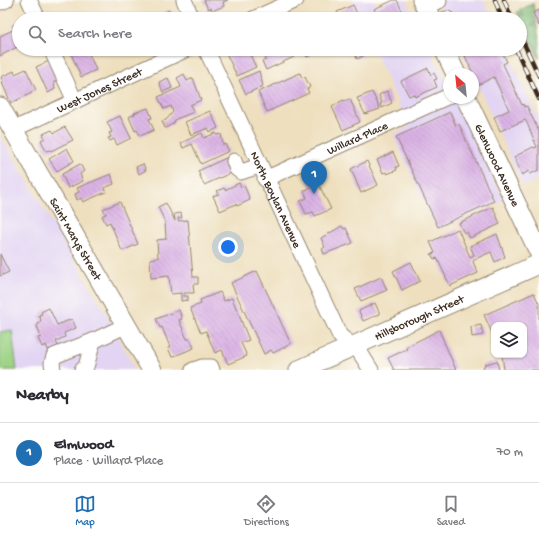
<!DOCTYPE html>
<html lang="en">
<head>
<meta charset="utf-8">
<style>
	body { margin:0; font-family:"Gochi Hand",sans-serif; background:#f2f2f3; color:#2b2b33 }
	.controls { position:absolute; right:12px; bottom:12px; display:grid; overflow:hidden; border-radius:8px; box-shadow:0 1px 3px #0004 }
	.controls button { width:36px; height:36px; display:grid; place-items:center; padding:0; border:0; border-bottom:1px solid #e1e1e2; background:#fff; color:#2b2b33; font:20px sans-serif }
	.compass { position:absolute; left:443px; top:68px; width:36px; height:36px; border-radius:50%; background:#fff; box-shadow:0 1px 3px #0004; rotate:333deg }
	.you { position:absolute; left:228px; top:247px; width:14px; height:14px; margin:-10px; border:3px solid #fff; border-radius:50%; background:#1a73e8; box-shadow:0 0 0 6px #1a73e833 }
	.badge { display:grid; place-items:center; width:26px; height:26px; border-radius:50%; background:#1f6fb2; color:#fff; font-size:13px; font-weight:700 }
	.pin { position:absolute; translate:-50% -33px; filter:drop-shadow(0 1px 2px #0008) }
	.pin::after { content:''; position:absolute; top:21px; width:14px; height:12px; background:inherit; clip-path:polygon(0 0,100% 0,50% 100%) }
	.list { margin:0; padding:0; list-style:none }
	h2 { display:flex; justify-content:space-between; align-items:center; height:52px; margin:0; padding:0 16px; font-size:17px }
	h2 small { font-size:13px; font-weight:400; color:#7c7c81 }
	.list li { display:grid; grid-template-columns:26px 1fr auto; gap:12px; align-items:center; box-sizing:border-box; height:60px; padding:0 16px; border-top:1px solid #e1e1e2 }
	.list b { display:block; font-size:15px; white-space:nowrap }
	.list p { margin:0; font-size:13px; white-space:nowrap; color:#7c7c81 }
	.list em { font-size:13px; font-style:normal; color:#7c7c81 }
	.icon { flex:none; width:22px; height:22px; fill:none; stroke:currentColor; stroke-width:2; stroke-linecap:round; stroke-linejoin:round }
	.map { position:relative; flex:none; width:539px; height:370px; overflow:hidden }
	.search { position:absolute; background:#fff; box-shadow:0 1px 3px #0004; left:12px; right:12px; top:12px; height:44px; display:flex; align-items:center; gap:10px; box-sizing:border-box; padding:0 14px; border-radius:22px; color:#7c7c81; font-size:15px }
	.sheet { height:112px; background:#fff }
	nav { display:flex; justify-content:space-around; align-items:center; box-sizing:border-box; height:56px; border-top:1px solid #e1e1e2; background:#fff; font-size:11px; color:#7c7c81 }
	nav a { display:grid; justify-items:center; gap:2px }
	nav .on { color:#1f6fb2 }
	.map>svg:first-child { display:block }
	.built { fill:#e2d4f3 }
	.forest { fill:url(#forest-firs); stroke:#5c7048 }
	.pitch { fill:#9cd385; stroke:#6c7e52 }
	.building { fill:url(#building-back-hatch) }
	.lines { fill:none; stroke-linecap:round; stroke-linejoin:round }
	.minor-casing { stroke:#94846e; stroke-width:17 }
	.major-casing { stroke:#94846e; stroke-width:21 }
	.minor { stroke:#fff; stroke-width:15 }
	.major { stroke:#fff; stroke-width:19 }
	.rail-casing { stroke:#3b2a1e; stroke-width:4.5 }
	.rail { stroke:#fdfcf7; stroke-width:3; stroke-dasharray:9; stroke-linecap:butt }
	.labels { text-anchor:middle; stroke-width:3.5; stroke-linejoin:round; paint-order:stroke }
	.street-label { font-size:12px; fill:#3b2a1e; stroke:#fdfcf7 }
</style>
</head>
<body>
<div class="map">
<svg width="539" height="370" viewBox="0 0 539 370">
	<defs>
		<pattern id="forest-firs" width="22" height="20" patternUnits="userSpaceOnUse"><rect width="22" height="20" fill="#7db572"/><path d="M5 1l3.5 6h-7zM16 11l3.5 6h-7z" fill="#68935d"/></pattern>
		<pattern id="building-back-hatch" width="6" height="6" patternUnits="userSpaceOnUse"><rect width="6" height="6" fill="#dab3e5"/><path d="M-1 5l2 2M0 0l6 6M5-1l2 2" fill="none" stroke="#bc9ac4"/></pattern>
	</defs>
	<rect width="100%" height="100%" fill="#fdfcf7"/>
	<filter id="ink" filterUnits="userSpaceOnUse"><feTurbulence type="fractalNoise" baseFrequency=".025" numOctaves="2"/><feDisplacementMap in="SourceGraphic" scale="8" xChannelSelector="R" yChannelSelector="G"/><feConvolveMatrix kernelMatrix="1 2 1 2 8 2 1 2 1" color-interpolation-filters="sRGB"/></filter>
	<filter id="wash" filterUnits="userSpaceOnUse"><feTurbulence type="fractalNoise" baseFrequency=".012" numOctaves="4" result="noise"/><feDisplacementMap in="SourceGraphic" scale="16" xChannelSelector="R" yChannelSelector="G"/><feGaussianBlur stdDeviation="0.9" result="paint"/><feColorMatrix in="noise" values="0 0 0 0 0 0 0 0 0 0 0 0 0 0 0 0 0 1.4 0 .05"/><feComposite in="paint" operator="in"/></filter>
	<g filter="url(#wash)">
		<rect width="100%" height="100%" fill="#eedfbe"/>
		<path class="built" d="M352,0H374L377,6L390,0H406L415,19H361Z
			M437,0H483L492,19H446Z
			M374,49H430L449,88V98H454L504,200L437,230L393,135L409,127Z
			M460,49H506L539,120V179L523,186L473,74Z
			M0,135L111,322L135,370H0Z"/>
		<path class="forest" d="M533,3L539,39V59L517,12Z"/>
		<path class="pitch" d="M12,330L17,370H0V332Z"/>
		<g id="blocks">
			<path class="building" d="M204,0H228L223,2L224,6L212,11L211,8L208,9Z
				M394,0H397L404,15L395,19H374L378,17L374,9Z
				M353,5L358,16L355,19H340L337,12Z
				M169,10L172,18L175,17L176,19H154L153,18Z
				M539,10V26L533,13Z
				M108,14L110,19L117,16L119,19H103L102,17Z
				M19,22V46L0,56V36L15,29L13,25Z
				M69,49H87L96,70L81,77Z
				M240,49H247L256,67L237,76L227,55Z
				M261,49H291L294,57L266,70L262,61L266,60Z
				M303,49H316L317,52L307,57Z
				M360,49L363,56L357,59L354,51Z
				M462,49H501L507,62L503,64L522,105L523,104L525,107L527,106L539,132V170L530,174L529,171L522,175L514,157L533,147L534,148L537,147L527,123L525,120L500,131L494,117L509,110L494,77L478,85Z
				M49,61L58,80L54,82L55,89L48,93L36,67Z
				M428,68L431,75L434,73L437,79L434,80L437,87L415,97L414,94L409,96L401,81Z
				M26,69L36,90L31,92L32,93L11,103L2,83L3,82L1,77L14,71L15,74Z
				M259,71L263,86L246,94L239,80Z
				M300,73L302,78L305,77L310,87L307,89L309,93L267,112L258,92Z
				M184,74L187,81L193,78L201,100L190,105L194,112L176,119L173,124L165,128L162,121L166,120L173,112L171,106L164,109L158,97L181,87L177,78Z
				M168,78L172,88L163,92L159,82Z
				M387,91L392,103L382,108L380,104L382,103L379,95Z
				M372,92L380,109L365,114L357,98Z
				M350,99L360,122L343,130L332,107L343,100L344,101Z
				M148,108L152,118L149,119L154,130L140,136L137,130L135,131L129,117L135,114L134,113Z
				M210,111L218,128L210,132L208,128L191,135L185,122Z
				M450,112L456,126L459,124L494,201L438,227L396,137Z
				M120,116L131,138L117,145L114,139L110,141L108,138L111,137L109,133L112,132L107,122Z
				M65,127L73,140L51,151L50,150L46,151L41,140L45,138L43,134L52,130L54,133Z
				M202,133L204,138L216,133L217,135L221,134L223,145L225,144L229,151L201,164L192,144L183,148L181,143Z
				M67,148L74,161L57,171L49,159Z
				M393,152L399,166L396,167L397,170L387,174L386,172L383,173L377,160Z
				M226,158L233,172L204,185L198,171Z
				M367,161L378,185L361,193L351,169Z
				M80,164L84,171L80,174L83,181L68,188L62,174Z
				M143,164L146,170L139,174L136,167Z
				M313,173L331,209L315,216L313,212L306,214L300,201L307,198L304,191L311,188L306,176Z
				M111,174L114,184L104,188L106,192L83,202L81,198L77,200L75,194L79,192L77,188Z
				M239,183L241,187L244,185L250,200L237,206L236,204L220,211L213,196L219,194L217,191L224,188L225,190Z
				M120,202L138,244L122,251L110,222L106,224L102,216L106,214L103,209Z
				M166,203L175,221L174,214L181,213L182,218H178V221L188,220L193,277H198V284H193L194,293H184V296H188V300L181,301V293L171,294L169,276L151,278L150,259L158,258L157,240L166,239L165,222L158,207Z
				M493,207L500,224L470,238L467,232L464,233L459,223Z
				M342,226L344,229L346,228L353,243L324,254L322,249L325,247L321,238Z
				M458,229L470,257L474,255L470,246L497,234L505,257L495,262L491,252L475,259L473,262L478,273L450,286L437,258L434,259L431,254L435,253L430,242Z
				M0,254L9,272L0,276Z
				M411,262L420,281L402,290L393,271Z
				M257,271L291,344L273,353L271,350L264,354L231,283Z
				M381,277L387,290L361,301L355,289Z
				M220,292L224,301L232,298L249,340L241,343L247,356L228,364L222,350L215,353L206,331L201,333L190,308L201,304L200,300Z
				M534,293L539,304V370H504L502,355H524V325H494V337L484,315Z
				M375,303L380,314L363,321L359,311Z
				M49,308L57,325L72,319L76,328L64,333L65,337L56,341L58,346L48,350L46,345L42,347L38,338L41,337L37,326L41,320L39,315L42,314L41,312Z
				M179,310L182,319L179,320L187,339H190L194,348L172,357L168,348L170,347L162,327L160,328L156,319Z
				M481,325L483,335L472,337L471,327Z
				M439,330L456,370H394L388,358L407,349L406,347Z
				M497,361L499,370H482L485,364Z"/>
		</g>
	</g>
	<g filter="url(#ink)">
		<use href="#blocks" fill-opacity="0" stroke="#94846e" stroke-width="1"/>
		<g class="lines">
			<g class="minor-casing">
				<g id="minor">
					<path d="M1,0L2,2L6,0"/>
					<path d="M29,0L38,19"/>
					<path d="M184,0L192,19"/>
					<path d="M425,6L439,1"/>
					<path d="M253,19L296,0"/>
					<path d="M446,19H447"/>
					<path d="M51,49L75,101"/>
					<path id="s1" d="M206,49L340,336L359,351L371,370"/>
					<path id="s2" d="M12,130L187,49"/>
					<path d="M234,161L237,169L241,172L259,166"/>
					<path id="s3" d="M265,179L449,96"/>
					<path d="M53,370L52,363L54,356L93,341L127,325"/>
					<path d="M82,370L86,367L93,341"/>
					<path d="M193,370L202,367H211L212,370"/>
				</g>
			</g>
			<g class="major-casing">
				<g id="major">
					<path d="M422,0L431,19"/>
					<path d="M444,49L456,74"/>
					<path id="s4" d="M466,98L539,252"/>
					<path id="s5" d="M0,107L152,370"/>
					<path id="s6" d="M299,370L539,264"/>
				</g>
			</g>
			<use href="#minor" class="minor"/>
			<use href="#major" class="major"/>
			<g class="rail-casing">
				<path id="rail" d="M495,0L502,19
					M504,0L512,19
					M520,35L539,76
					M516,49L539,99"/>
			</g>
			<use href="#rail" class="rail"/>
		</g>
	</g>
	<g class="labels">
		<g class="street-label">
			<text dy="4" stroke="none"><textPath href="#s2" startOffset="96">West Jones Street</textPath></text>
			<text dy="4" stroke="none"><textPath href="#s3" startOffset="101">Willard Place</textPath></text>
			<text dy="4" stroke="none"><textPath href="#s4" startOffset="74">Glenwood Avenue</textPath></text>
			<text dy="4" stroke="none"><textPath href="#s1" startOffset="166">North Boylan Avenue</textPath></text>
			<text dy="4" stroke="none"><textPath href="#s5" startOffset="152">Saint Marys Street</textPath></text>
			<text dy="4" stroke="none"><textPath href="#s6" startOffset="131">Hillsborough Street</textPath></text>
		</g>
	</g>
</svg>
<div class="controls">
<button><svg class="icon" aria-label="layers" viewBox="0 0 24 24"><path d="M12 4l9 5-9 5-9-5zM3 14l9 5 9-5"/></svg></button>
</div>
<svg class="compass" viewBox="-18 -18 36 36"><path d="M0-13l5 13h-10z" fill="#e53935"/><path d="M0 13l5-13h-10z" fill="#7c7c81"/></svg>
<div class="you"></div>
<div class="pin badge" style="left:314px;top:194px">1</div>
<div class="search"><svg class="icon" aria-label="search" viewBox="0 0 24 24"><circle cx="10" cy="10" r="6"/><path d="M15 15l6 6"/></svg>Search here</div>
</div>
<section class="sheet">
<h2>Nearby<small></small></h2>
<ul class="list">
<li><span class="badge">1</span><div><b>Elmwood</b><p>Place · Willard Place</p></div><em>70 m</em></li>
</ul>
</section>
<nav>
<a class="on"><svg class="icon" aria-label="map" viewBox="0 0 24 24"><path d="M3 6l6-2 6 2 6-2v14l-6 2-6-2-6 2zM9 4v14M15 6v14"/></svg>Map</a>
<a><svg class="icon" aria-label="directions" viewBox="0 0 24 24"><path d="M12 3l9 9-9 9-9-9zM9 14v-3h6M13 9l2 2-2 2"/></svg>Directions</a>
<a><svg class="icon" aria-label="saved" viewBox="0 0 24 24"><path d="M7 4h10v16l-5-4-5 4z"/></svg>Saved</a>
</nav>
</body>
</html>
